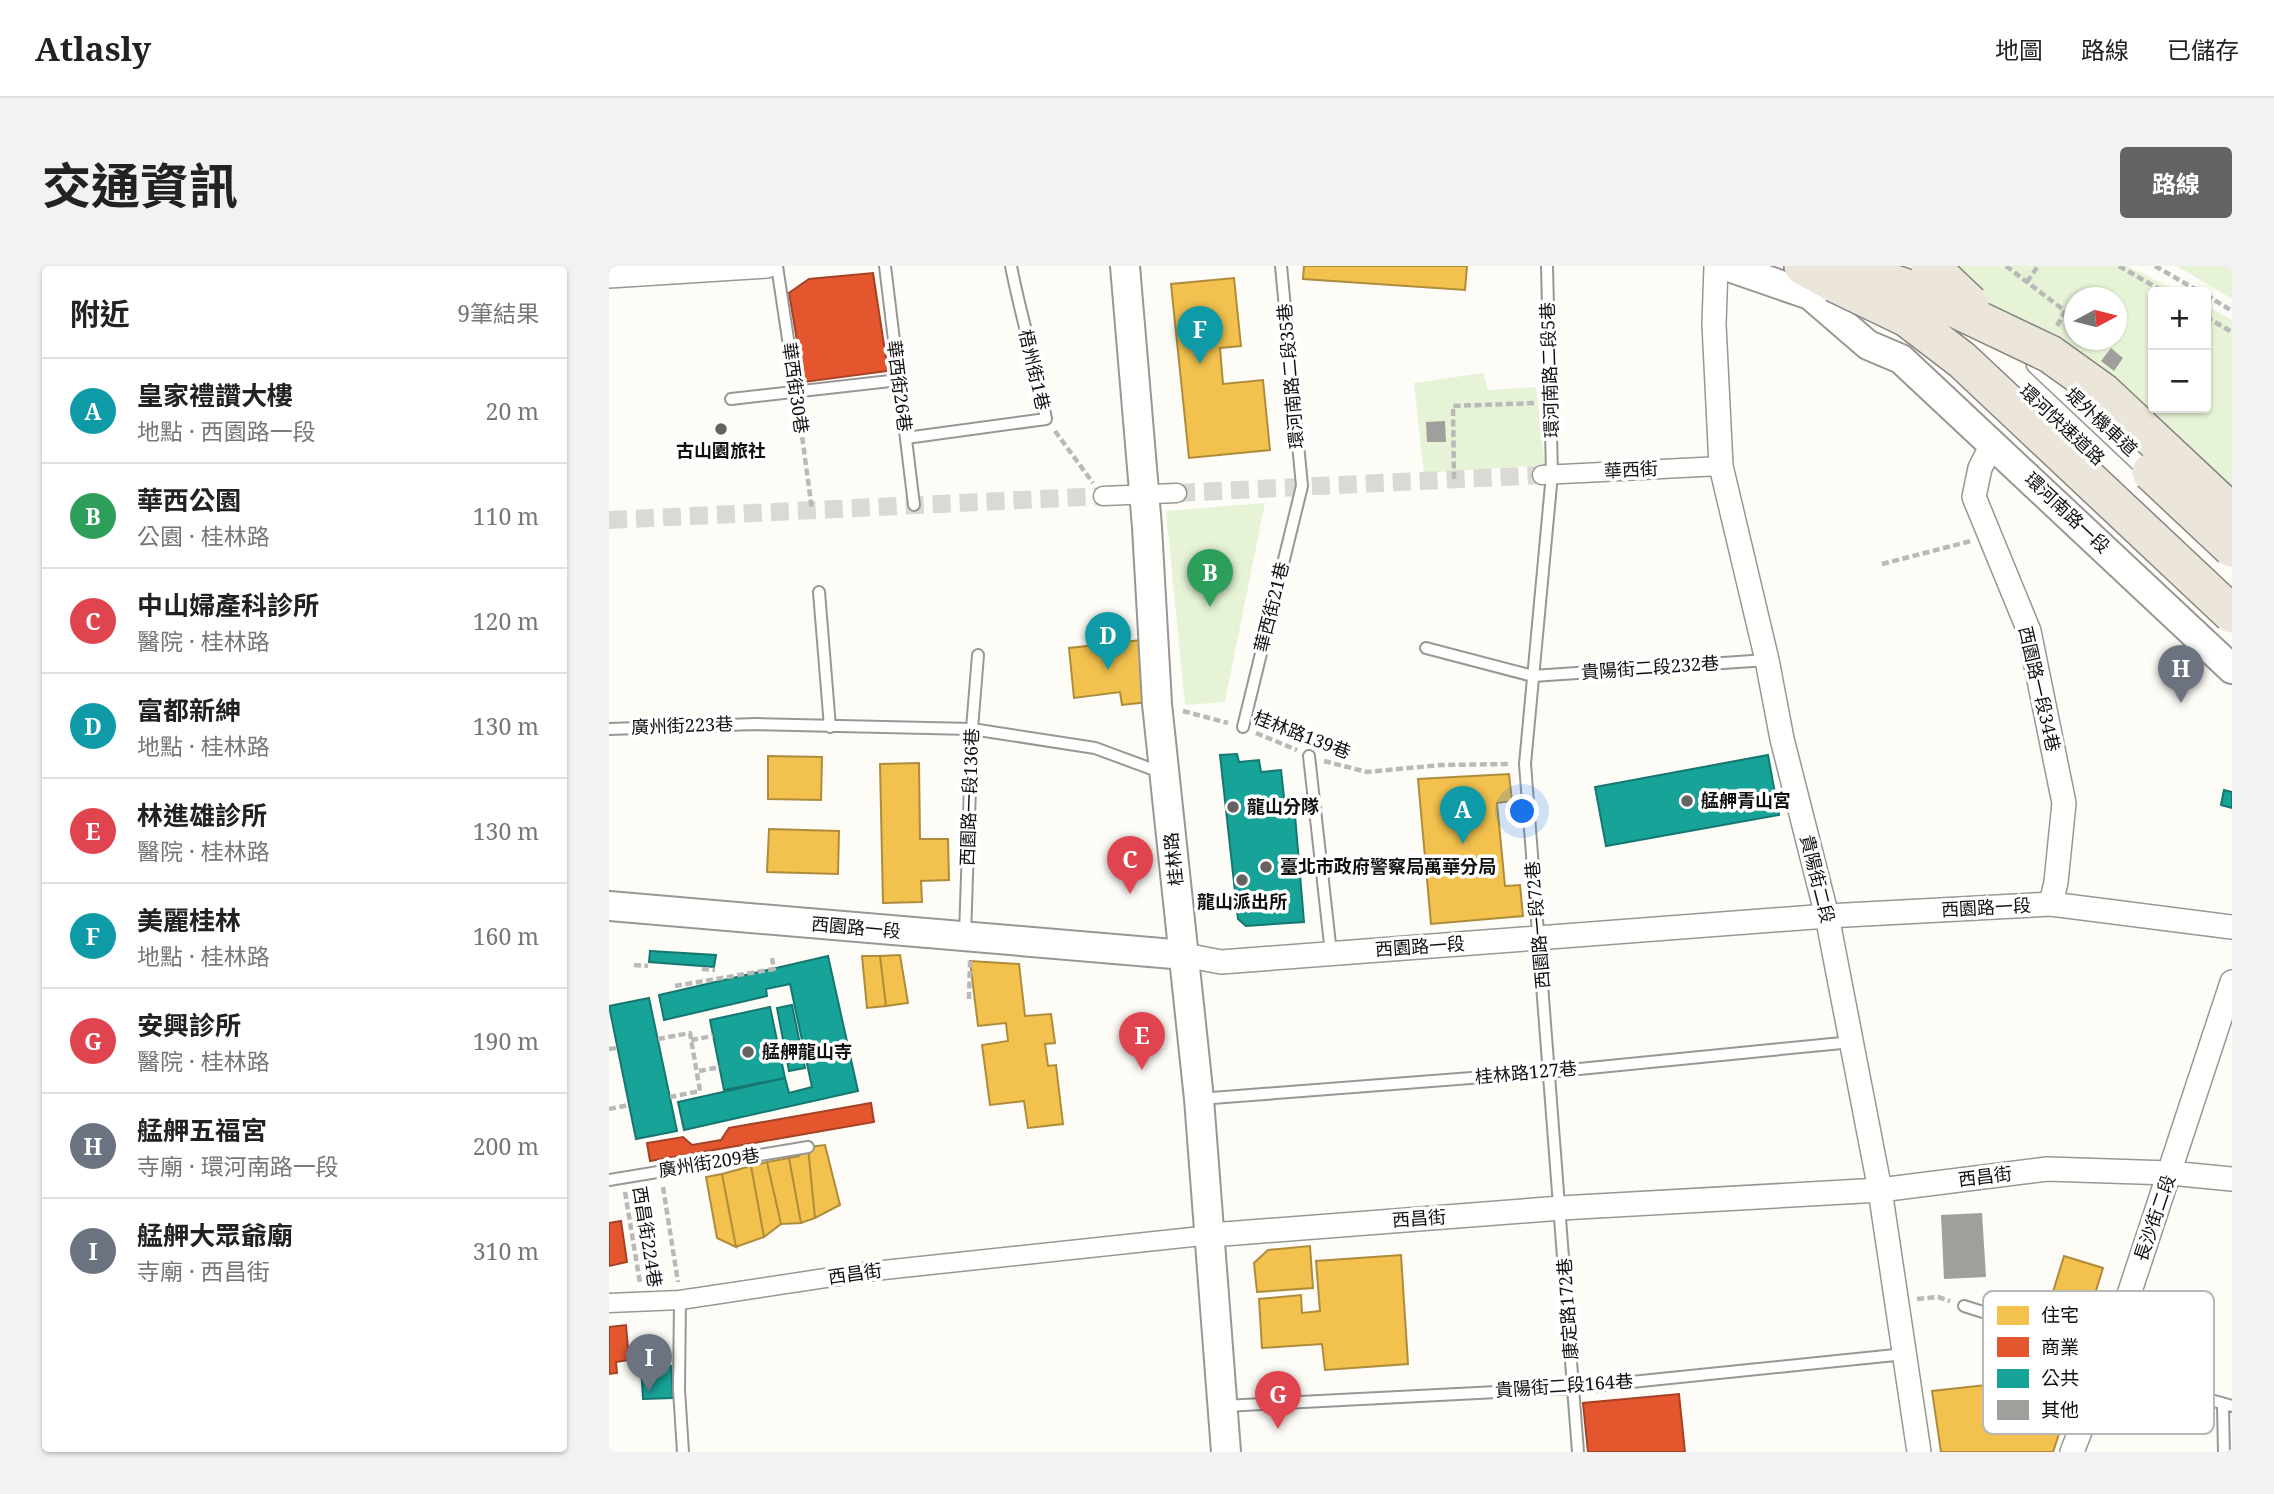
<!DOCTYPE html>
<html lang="zh-TW">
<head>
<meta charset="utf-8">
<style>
	body { margin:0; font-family:"Noto Serif","Noto Sans TC",serif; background:#f2f2f2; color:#222 }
	.controls { position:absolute; right:21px; top:21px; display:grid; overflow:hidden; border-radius:7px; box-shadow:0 2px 5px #0004 }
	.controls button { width:63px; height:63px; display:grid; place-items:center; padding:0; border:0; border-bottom:2px solid #e0e0e0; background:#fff; color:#222; font:35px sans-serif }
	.compass { position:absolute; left:1455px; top:21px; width:63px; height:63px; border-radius:50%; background:#fff; box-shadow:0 2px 5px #0004; rotate:83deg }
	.you { position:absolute; left:914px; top:546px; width:24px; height:24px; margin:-18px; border:5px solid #fff; border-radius:50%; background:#1a73e8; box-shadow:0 0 0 10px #1a73e833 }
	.badge { display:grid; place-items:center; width:46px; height:46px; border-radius:50%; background:#646362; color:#fff; font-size:23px; font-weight:700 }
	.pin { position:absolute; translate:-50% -58px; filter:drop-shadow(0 2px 4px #0008) }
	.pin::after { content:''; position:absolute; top:37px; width:24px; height:21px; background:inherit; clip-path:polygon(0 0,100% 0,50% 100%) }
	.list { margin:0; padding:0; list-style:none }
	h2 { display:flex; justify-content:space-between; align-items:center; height:91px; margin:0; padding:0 28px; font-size:30px }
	h2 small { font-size:23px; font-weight:400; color:#767676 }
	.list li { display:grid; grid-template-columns:46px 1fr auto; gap:21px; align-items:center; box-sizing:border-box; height:105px; padding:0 28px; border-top:2px solid #e0e0e0 }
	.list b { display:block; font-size:26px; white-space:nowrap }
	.list p { margin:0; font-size:23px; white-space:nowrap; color:#767676 }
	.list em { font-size:23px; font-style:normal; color:#767676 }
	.map { position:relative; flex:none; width:1623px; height:1186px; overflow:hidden; border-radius:7px }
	header { display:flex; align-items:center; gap:42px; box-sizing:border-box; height:98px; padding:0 35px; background:#fff; border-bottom:2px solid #e0e0e0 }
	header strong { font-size:33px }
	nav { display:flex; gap:38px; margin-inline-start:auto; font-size:24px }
	.intro { display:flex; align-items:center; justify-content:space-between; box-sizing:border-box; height:168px; padding:0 42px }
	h1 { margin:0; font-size:49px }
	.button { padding:18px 32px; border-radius:7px; background:#646362; color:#fff; font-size:24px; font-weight:700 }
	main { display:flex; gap:42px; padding:0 42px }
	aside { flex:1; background:#fff; border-radius:7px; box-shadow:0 2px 5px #0004 }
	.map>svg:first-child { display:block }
	.green { fill:#e7f3d7; fill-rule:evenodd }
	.homes { fill:#f2c14e; stroke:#ae8c3c; stroke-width:2 }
	.shops { fill:#e4572e; stroke:#a54225; stroke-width:2 }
	.public { fill:#17a398; stroke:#157770; stroke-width:2 }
	.building { fill:#a19f9c }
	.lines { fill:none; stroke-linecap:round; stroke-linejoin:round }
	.pedestrian-tunnel { stroke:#dad9d4; stroke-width:18; stroke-dasharray:18 9; stroke-linecap:butt }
	.service-casing { stroke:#979795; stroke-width:14 }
	.pedestrian-casing { stroke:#979795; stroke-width:21 }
	.minor-casing { stroke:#979795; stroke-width:26 }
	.tertiary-casing { stroke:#979795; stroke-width:32 }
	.trunk-casing { stroke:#858482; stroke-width:40 }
	.path { stroke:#b9b9b8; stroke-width:4.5; stroke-dasharray:7 3.5; stroke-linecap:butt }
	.service { stroke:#fffffe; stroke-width:10 }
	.pedestrian { stroke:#fffffe; stroke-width:18 }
	.minor { stroke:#fffffe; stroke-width:23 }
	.tertiary { stroke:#fffffe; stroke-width:28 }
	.trunk { stroke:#ece5da; stroke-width:37 }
	.trunk-bridge-casing { stroke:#858482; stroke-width:40; stroke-linecap:butt }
	.trunk-bridge { stroke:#ece5da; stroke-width:37 }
	.poi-dot { fill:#646362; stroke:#fff; stroke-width:2.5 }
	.labels { text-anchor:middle; stroke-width:7; stroke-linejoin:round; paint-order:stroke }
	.street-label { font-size:18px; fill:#111; stroke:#fff }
	.poi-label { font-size:18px; font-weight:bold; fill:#111; stroke:#fff; text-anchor:start }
	.key { fill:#fff; stroke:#b8b8b8; stroke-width:2 }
	.key-label { font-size:19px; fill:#111 }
</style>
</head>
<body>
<header>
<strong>Atlasly</strong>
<nav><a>地圖</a><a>路線</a><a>已儲存</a></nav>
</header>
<div class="intro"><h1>交通資訊</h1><a class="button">路線</a></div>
<main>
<aside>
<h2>附近<small>9筆結果</small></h2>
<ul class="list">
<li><span class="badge" style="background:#0f9aa8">A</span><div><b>皇家禮讚大樓</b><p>地點 · 西園路一段</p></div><em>20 m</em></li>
<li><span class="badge" style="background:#2e9e5b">B</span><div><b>華西公園</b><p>公園 · 桂林路</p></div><em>110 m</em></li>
<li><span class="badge" style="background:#e0444e">C</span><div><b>中山婦產科診所</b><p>醫院 · 桂林路</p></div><em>120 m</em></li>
<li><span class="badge" style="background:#0f9aa8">D</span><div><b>富都新紳</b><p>地點 · 桂林路</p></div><em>130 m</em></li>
<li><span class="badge" style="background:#e0444e">E</span><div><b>林進雄診所</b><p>醫院 · 桂林路</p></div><em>130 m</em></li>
<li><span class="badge" style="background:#0f9aa8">F</span><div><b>美麗桂林</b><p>地點 · 桂林路</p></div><em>160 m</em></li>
<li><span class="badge" style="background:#e0444e">G</span><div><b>安興診所</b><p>醫院 · 桂林路</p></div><em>190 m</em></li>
<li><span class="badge" style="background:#6b7280">H</span><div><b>艋舺五福宮</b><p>寺廟 · 環河南路一段</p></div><em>200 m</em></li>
<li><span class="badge" style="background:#6b7280">I</span><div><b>艋舺大眾爺廟</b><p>寺廟 · 西昌街</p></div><em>310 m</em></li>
</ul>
</aside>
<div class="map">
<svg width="1623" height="1186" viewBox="0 0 1623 1186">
	<rect width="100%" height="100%" fill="#fdfcf7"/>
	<path class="green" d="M1338,0H1518L1570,26H1544V142H1597V40L1623,54V244ZM1465,32H1507V74H1465Z
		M1568,0H1623V33Z
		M874,107L879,124L927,121L936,199L815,207L805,117Z
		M656,237L616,436L576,439L557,245Z"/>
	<path class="homes" d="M695,0H858L856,24L694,13Z
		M625,12L632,80L611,82L614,118L654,114L661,184L580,192L562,18Z
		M532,374L539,436L513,439L511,426L465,432L460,382Z
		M159,490L213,491L212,534L159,533Z
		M310,497L311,573H339L340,614L312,615L313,636L274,637L271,498Z
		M900,508L903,535L888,537L896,620L911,619L914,650L822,658L809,513Z
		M160,563L230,565L229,608L158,606Z
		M291,689L299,737L277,740L271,690Z
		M253,690H271L277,740L258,742Z
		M361,695L410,698L416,750L442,748L446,777L436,778L439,800L447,799L454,858L419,862L415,835L381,839L373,779L399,775L397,757L369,760Z
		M216,879L231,939L206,952L199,881Z
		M199,881L206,952L192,957L180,892L190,890Z
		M180,892L192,957L172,958L158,896Z
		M158,896L172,958L155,971L142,900Z
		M142,900L155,971L127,981L113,908Z
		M113,908L127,981L108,972L97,911Z
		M701,980L704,1022L648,1026L645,997L659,984Z
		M792,989L799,1098L716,1104L713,1078L653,1082L650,1033L692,1029L693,1047L711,1045L707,995Z
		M1455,990L1494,1002L1469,1083L1430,1071Z
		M1386,1118L1389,1144L1403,1147L1413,1119L1460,1138L1444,1186H1332L1323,1125Z"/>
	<path class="shops" d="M264,7L279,105L195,116L180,27L200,13Z
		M262,837L265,856L41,895L38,877L74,871L83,879L112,874L120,862Z
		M12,955L18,996L0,1000V957Z
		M17,1059L20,1094L7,1096L8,1107L0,1108V1061Z
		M1070,1128L1076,1186H979L974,1137Z"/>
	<path class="public" d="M628,488L630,496L650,494L652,506L672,504L677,549H686L695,656L637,660L629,653L611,489Z
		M1159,489L1170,549L997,580L986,521Z
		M1615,524L1623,526V542L1612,539Z
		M41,685L107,689L105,701L40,696Z
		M219,690L249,825L75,864L69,836L176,812L180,827L203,821L181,718L157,723L158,730L55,754L50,729Z
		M40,732L68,865L27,873L0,740Z
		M183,739L196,802L180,805L168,742Z
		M161,741L176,812L115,824L101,754Z
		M62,1100L64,1132L34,1133L32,1101Z"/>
	<path class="building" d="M1502,82L1514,92L1505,105L1492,95Z
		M836,155L837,176H818L817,156Z
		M1373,947L1377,1011L1335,1013L1332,949Z"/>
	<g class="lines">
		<path class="pedestrian-tunnel" d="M568,227L933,209
			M0,254L494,230"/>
		<g class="service-casing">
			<path id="service" d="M168,0L187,126
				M276,0L305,239
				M938,0L943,208L916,498L969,1186
				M122,133L290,114
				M297,172L437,153C428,101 412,52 402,0
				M210,326L221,461
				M817,382L924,410L1158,394
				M634,461L693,220L672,0
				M0,463L147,458L363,463L486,482L551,506
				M700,490L722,687
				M356,669L363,463L369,389
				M590,833L940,806L1243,776
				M0,914L199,881
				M71,1034L70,1124L74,1186
				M1355,1040L1390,1051L1454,1089L1495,1104L1623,1140
				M615,1140L964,1122L1296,1088
				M1614,1140L1615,1186"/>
		</g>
		<g class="pedestrian-casing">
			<path id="pedestrian" d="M933,209L1112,200
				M494,230L568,227
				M0,1037L71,1034L256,1006L602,969"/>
		</g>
		<g class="minor-casing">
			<path id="minor" d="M1107,0L1105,58L1112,200L1158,394L1173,473L1218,650L1271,924L1310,1186
				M0,10L158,0
				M1429,97L1552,213
				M1384,177L1371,202L1365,231L1420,365L1455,537L1447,616L1442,638
				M576,689L612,696L1218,650L1442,638L1623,661
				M602,969L952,942L1271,924L1438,903L1561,907L1623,913
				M1463,1186L1495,1104L1623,716"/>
		</g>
		<g class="tertiary-casing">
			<path id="tertiary" d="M516,0L538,261L548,438L590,833L617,1186
				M1117,0L1201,29L1259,79L1292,93L1623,403
				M0,640L576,689"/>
		</g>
		<g class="trunk-casing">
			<path id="trunk" d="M1194,0L1225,17"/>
		</g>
		<path class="path" d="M1397,0L1456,45L1448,60
			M1510,0L1555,26
			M1546,0L1591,26
			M1418,16L1429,0
			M1597,29L1623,45
			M1597,51L1623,66
			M189,140L203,244
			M446,165L484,217
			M845,213L844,140L928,137
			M1273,298L1362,275
			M574,445L619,457
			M647,467L688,484
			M715,495L758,506L832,499L901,498
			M25,699L39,700
			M93,703L106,704
			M66,720L165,703L163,692
			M360,733L361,695
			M49,773L81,767L91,825L61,831
			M82,774L104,770
			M0,783L8,782
			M90,805L111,801
			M0,843L20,839
			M54,921L69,1016
			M16,926L31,1017
			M1308,1033L1329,1031L1341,1035"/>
		<use href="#service" class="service"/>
		<use href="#pedestrian" class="pedestrian"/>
		<use href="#minor" class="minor"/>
		<use href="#tertiary" class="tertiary"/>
		<use href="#trunk" class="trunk"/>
		<g class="trunk-bridge-casing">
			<path id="trunk-bridge" d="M1321,0L1361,38
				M1243,4L1313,27L1441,88L1494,126L1623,247
				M1225,17L1298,52L1353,94L1623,348
				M1542,206L1623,282"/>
		</g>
		<use href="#trunk-bridge" class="trunk-bridge"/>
	</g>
	<g class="poi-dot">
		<circle cx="112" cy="163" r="7"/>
		<circle cx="1078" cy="535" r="7"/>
		<circle cx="624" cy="541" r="7"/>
		<circle cx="657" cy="601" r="7"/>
		<circle cx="633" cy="614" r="7"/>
		<circle cx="139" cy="786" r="7"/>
	</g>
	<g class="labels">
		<g class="street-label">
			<text transform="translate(425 104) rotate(77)" y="6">梧州街1巷</text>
			<text transform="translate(941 104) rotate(-92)" y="6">環河南路二段5巷</text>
			<text transform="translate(682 110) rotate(-95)" y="6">環河南路二段35巷</text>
			<text transform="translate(290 120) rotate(83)" y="6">華西街26巷</text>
			<text transform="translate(186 122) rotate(82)" y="6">華西街30巷</text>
			<text transform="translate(1492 156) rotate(43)" y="6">堤外機車道</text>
			<text transform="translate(1453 159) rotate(43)" y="6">環河快速道路</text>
			<text transform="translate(1022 204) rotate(-3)" y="6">華西街</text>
			<text transform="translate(1458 247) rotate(43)" y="6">環河南路一段</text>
			<text transform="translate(663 341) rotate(-76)" y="6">華西街21巷</text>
			<text transform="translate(1041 402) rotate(-4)" y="6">貴陽街二段232巷</text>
			<text transform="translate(1430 423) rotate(77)" y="6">西園路一段34巷</text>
			<text transform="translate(73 460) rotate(-2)" y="6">廣州街223巷</text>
			<text transform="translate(693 469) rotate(21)" y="6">桂林路139巷</text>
			<text transform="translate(361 531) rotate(-88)" y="6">西園路一段136巷</text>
			<text transform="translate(565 593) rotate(-96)" y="6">桂林路</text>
			<text transform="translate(1208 613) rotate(76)" y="6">貴陽街二段</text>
			<text transform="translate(1377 642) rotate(-3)" y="6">西園路一段</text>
			<text transform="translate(929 659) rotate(-95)" y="6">西園路一段72巷</text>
			<text transform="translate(247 662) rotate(5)" y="6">西園路一段</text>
			<text transform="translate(811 681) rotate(-4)" y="6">西園路一段</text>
			<text transform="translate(917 807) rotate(-5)" y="6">桂林路127巷</text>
			<text transform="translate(100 897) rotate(-9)" y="6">廣州街209巷</text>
			<text transform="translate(1376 911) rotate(-7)" y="6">西昌街</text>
			<text transform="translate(1546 952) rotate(-71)" y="6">長沙街二段</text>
			<text transform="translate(810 953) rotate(-4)" y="6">西昌街</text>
			<text transform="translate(38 971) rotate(81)" y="6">西昌街224巷</text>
			<text transform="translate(246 1008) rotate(-8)" y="6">西昌街</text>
			<text transform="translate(959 1043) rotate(-94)" y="6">康定路172巷</text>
			<text transform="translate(955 1120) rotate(-4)" y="6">貴陽街二段164巷</text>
		</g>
		<g class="poi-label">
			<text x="112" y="191" text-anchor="middle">古山園旅社</text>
			<text x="1092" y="541">艋舺青山宮</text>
			<text x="638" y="547">龍山分隊</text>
			<text x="671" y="607">臺北市政府警察局萬華分局</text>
			<text x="633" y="642" text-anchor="middle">龍山派出所</text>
			<text x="153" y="792">艋舺龍山寺</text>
		</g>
	</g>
	<rect x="1374" y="1025" width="231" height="143" rx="10" class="key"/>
	<rect x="1388" y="1040" width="32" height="19" fill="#f2c14e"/>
	<rect x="1388" y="1071" width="32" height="20" fill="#e4572e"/>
	<rect x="1388" y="1103" width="32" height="19" fill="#17a398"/>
	<rect x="1388" y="1134" width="32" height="20" fill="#a19f9c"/>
	<g class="key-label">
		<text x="1432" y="1056">住宅</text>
		<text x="1432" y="1088">商業</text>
		<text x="1432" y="1119">公共</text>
		<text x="1432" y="1151">其他</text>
	</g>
</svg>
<div class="controls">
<button>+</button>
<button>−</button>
</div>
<svg class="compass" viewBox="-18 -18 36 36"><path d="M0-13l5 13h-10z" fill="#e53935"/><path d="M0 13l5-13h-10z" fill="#767676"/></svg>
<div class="you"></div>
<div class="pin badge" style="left:854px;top:578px;background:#0f9aa8">A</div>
<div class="pin badge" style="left:601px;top:341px;background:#2e9e5b">B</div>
<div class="pin badge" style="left:521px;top:628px;background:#e0444e">C</div>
<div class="pin badge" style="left:499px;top:404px;background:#0f9aa8">D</div>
<div class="pin badge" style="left:533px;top:804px;background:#e0444e">E</div>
<div class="pin badge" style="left:591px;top:98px;background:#0f9aa8">F</div>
<div class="pin badge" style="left:669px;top:1163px;background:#e0444e">G</div>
<div class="pin badge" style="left:1572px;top:437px;background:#6b7280">H</div>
<div class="pin badge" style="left:40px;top:1126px;background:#6b7280">I</div>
</div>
</main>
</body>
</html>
